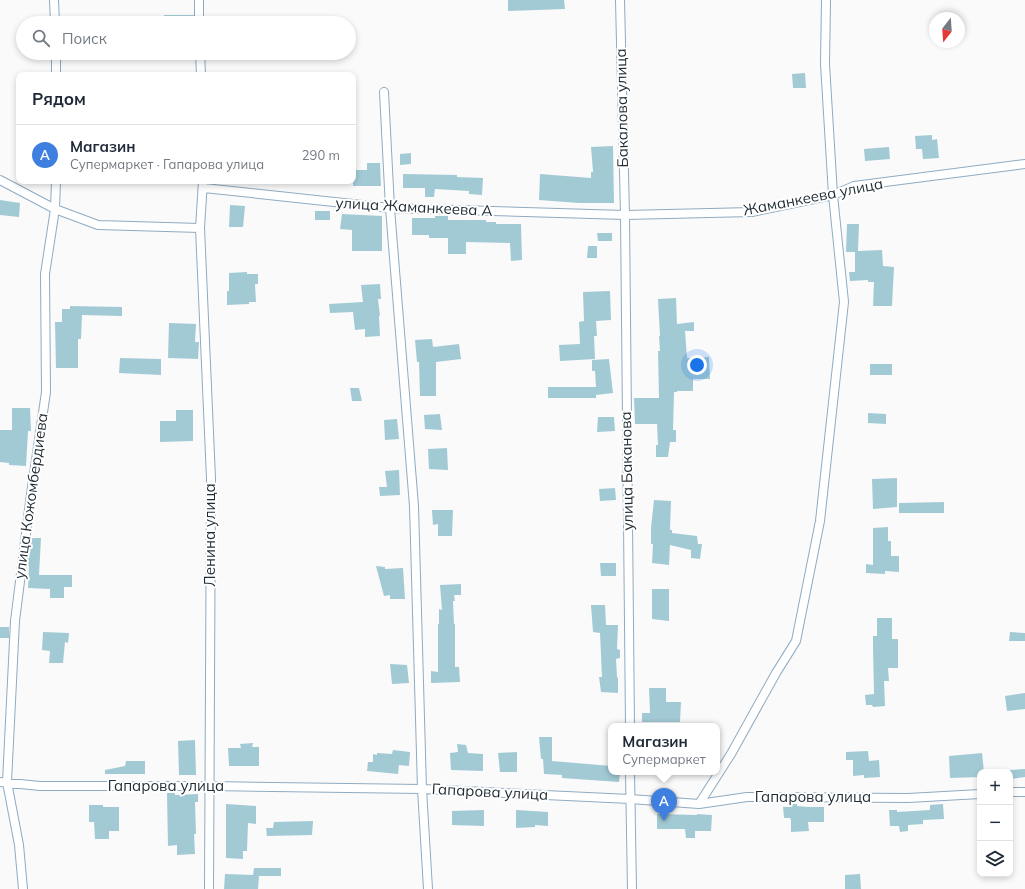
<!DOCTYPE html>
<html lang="ru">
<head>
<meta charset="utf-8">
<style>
	body { margin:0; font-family:Mulish,sans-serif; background:#f6f6f7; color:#1f2937 }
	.controls { position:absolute; right:12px; bottom:12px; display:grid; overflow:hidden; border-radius:8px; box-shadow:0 2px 6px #0003 }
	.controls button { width:36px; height:36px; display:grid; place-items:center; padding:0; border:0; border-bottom:1px solid #e0e1e3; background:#fff; color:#1f2937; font:20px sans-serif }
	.compass { position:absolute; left:929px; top:12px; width:36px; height:36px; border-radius:50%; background:#fff; box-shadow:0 2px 6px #0003; rotate:197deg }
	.you { position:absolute; left:697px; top:365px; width:14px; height:14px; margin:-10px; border:3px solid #fff; border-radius:50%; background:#1a73e8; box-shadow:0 0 0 6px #1a73e833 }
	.badge { display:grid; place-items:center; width:26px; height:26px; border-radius:50%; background:#2563eb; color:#fff; font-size:13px; font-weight:700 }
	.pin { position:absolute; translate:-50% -33px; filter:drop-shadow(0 1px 2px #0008) }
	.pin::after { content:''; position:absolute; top:21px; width:14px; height:12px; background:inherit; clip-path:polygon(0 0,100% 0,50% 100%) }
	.popup { position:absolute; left:608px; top:723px; width:112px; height:52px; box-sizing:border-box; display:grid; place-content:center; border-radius:8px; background:#fff; filter:drop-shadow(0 1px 3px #0005); font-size:13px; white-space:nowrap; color:#747a83 }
	.popup b { font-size:15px; color:#1f2937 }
	.popup::after { content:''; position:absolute; left:50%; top:100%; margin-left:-8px; border:8px solid transparent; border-top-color:#fff }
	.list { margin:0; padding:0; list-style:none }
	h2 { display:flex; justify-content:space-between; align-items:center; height:52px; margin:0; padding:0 16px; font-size:17px }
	h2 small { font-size:13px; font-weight:400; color:#747a83 }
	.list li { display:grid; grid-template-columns:26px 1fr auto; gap:12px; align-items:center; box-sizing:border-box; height:60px; padding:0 16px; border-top:1px solid #e0e1e3 }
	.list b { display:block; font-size:15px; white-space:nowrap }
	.list p { margin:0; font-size:13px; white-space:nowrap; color:#747a83 }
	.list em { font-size:13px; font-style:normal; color:#747a83 }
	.icon { flex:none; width:22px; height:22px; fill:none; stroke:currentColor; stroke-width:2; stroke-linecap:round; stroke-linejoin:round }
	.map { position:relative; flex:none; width:1025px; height:889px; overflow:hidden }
	.search { position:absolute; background:#fff; box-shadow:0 2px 6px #0003; left:16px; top:16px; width:340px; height:44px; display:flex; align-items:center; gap:10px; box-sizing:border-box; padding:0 14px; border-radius:22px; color:#747a83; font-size:15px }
	.panel { position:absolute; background:#fff; box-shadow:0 2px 6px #0003; left:16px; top:72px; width:340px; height:112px; border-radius:8px }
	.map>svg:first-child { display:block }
	.building { fill:#a2cad5 }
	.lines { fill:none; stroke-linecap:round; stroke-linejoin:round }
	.minor-casing { stroke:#8fabc1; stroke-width:10 }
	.minor { stroke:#fff; stroke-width:8 }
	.labels { text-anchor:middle; stroke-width:4; stroke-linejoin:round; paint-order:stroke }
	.street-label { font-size:15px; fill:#1f2b33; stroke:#fff }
</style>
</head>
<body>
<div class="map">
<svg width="1025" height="889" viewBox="0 0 1025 889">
	<rect width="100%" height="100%" fill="#fafafa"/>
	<path class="building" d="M508,0H564L565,9L508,11Z
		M164,15H194V23H164Z
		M805,73L806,88H793L792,74Z
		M932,135V140L937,139L939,158L923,159L922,149H916L915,136Z
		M613,146L614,203H579L539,200L540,174L591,178V172H593L591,147Z
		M889,147L890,159L865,161L864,149Z
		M411,153V164L400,165V154Z
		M367,163H380L381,186H353V170H367Z
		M403,174L457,175V177L483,178L482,195L469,194V191L435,189L434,197H425V188H403Z
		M0,200L20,203L19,217L0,215Z
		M230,205L245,206L243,227H229Z
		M315,211H330V220H315Z
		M342,214L382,216V251H352V230L340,229Z
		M435,216H448V220H486V222H496V224H521L522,260L511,261L510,243L466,242V254H448V238H429V235H412V218H435Z
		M847,224H859L858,251L882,250L883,266L894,267L892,306H873L874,282H868V280L850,281L849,272H855V252H846Z
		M597,233H612V241H598Z
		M588,246H597V258H587Z
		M247,272V274H258V284H255L256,302H249V304L227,305V291H229V273Z
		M380,284L381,299H378L380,316H379L380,336L365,337V329L355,330L353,312L330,313L329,304L363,302L361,285Z
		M610,291L611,320L596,321L597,336H594L595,359L560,361L559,345L580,344L579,322L584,321L583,292Z
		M676,298L677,324L694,322V331H685L687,358L709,357L710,379H693V391H677V392H674L673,430H676V442H670L668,457H656V445H658L657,424H635L634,398H659L658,351H660L659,336H660L658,299Z
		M70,306L122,307V316L82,315L81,339H78V368H56L55,322H62V309H70Z
		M169,323L196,324L195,342H199L198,359L168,358Z
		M432,339L433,347L459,344L461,359L436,362V396H420L419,362H417L415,340Z
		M120,358L161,359V375L119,373Z
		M609,359L613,393L596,395V398H548V387H596L595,371H592V360Z
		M870,364H892V375H870Z
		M350,388H359L362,401H352Z
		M12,408H30L31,431H28L26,466L9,465V463L0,462V430H12Z
		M176,410H193V441L160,442V421H176Z
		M868,413L886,414V424L868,423Z
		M440,414L442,430L425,429L424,415Z
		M598,417H614L615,431L597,432Z
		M397,419L399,439L385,440L384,420Z
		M447,448L448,470L429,469L428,449Z
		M399,470L400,495L380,496L379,487H387L385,471Z
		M897,478V507L873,509L872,479Z
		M615,488L616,500L600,501L599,489Z
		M654,500L671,501L670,530H672V533L697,536L698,544H702L700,559L691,558V550L670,545L669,565L652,563L653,544H651V528Z
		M944,502V513H899V503Z
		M432,510H453L452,536H438V524L433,525Z
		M888,527V541H891V556H899V572L885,571V574L866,573V564L873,565V528Z
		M31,538H41L39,575H72V587H64V598H50V589L28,588L29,566H27Z
		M600,563H616V576H601Z
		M376,566L385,567V569L403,568L405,599H390V595L384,596Z
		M461,584V595H454L455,601H453L454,624H455V667H459L460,682L431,683V671L438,672V624H439V609L442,610L440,585Z
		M652,589H669V621L652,619Z
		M591,605H605L606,625H618L617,649L620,650V658L616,659L617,677L618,678V693L601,692L599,677H602L600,633L593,632Z
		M877,618H892V639H898V668H888L889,681H884L885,706L873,707L872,705H866L865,695L874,694L873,647V636H877Z
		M0,627H9V638H0Z
		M43,632L69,633L68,643L65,642L63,663H49L50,651L42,650Z
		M1010,632L1025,633V641H1009Z
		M390,664L407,665L409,683L392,684Z
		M649,688H666V702H681L680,722H642V713H650Z
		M1025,693V709L1007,711L1005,696Z
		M539,737H552V761L611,766V772H620L619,782L562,778V775L544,774L543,759H541Z
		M195,740L196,775H179L178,741Z
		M253,743L252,747H259V766H229L228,748H241L240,744Z
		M457,744L466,745L468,753L483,754V771L451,770L450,753L458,752Z
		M393,750L410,752L409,766L399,765L398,774L367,771L368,762H373V754L377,755V753L392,754Z
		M868,751L869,761L879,760L880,777L864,778V775L853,776V760H846V752Z
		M517,752V772H500L498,753Z
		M982,753L984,772H980V777L950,778L949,756Z
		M126,761H145V774H105V770L125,766Z
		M1025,769V777L1010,779V770Z
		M167,793H175V795L198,794V802H195L196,834H194L195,854L177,855V845L168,846Z
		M226,804L256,806V824L248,823L247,851H243V859L226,858Z
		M789,804H797V806L808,807H824V822H808L809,831L791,832V820L790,818H784L783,807H790Z
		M943,804L944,819L923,820V824L908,825V831L900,832L899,826H890L889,810H897V812L930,810V805Z
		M89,805H103V807H119V831H109V839H95L94,822H89Z
		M484,810V826L452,825V811Z
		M516,810L548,812V826L535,825V827L516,828Z
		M657,814L697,815V814L712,815L711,831H695V838H686L685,829H657Z
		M313,821L312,835L267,836L266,828H273L274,822Z
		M254,868H281V876H259L258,889H224L225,874L253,875Z
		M860,874L861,889H845V875Z"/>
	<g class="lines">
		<g class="minor-casing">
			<path id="minor" d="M54,0L55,23
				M199,0V23
				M620,0L625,215L630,726
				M56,53V75
				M200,53L201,75
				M384,92L390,208L414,506L422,789L428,889
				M0,180L55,209L98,225L200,228
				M203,181L200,228L211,478L209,889
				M204,188L390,208L625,215L752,212L833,195L854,186L1025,164
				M630,772L632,889
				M0,782L40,786H209L422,789L630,799L699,804L747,797L908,798L980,794
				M1010,792H1025
				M699,804L731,754L776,673L796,641L820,521L844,302L833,195L825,64L826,0
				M23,889L19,845L7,782L15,621L31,494L46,392L45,274L55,209L56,181"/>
		</g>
		<use href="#minor" class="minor"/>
	</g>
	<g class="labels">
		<g class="street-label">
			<text transform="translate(622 108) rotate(-91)" y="5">Бакалова улица</text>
			<text transform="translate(813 197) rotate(-11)" y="5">Жаманкеева улица</text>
			<text transform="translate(414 207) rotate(3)" y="5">улица Жаманкеева А</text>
			<text transform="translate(627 471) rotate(-91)" y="5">улица Баканова</text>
			<text transform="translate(31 496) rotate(-82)" y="5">улица Кожомбердиева</text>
			<text transform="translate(210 535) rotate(-90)" y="5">Ленина улица</text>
			<text x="166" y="791">Гапарова улица</text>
			<text transform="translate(490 792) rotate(3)" y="5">Гапарова улица</text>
			<text x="813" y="802">Гапарова улица</text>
		</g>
	</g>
</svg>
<div class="controls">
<button>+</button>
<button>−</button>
<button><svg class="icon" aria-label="layers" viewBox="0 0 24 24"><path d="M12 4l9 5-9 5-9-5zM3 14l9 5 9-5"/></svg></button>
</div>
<svg class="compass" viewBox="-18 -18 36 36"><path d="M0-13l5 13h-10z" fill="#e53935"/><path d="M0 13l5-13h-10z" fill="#747a83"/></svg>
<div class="you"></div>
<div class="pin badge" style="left:664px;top:821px;background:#3f7fe0">A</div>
<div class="popup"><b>Магазин</b>Супермаркет</div>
<div class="search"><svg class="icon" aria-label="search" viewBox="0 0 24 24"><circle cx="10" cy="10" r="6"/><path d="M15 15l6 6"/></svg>Поиск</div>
<section class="panel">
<h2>Рядом<small></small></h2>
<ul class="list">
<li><span class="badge" style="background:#3f7fe0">A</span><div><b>Магазин</b><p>Супермаркет · Гапарова улица</p></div><em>290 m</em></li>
</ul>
</section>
</div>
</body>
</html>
